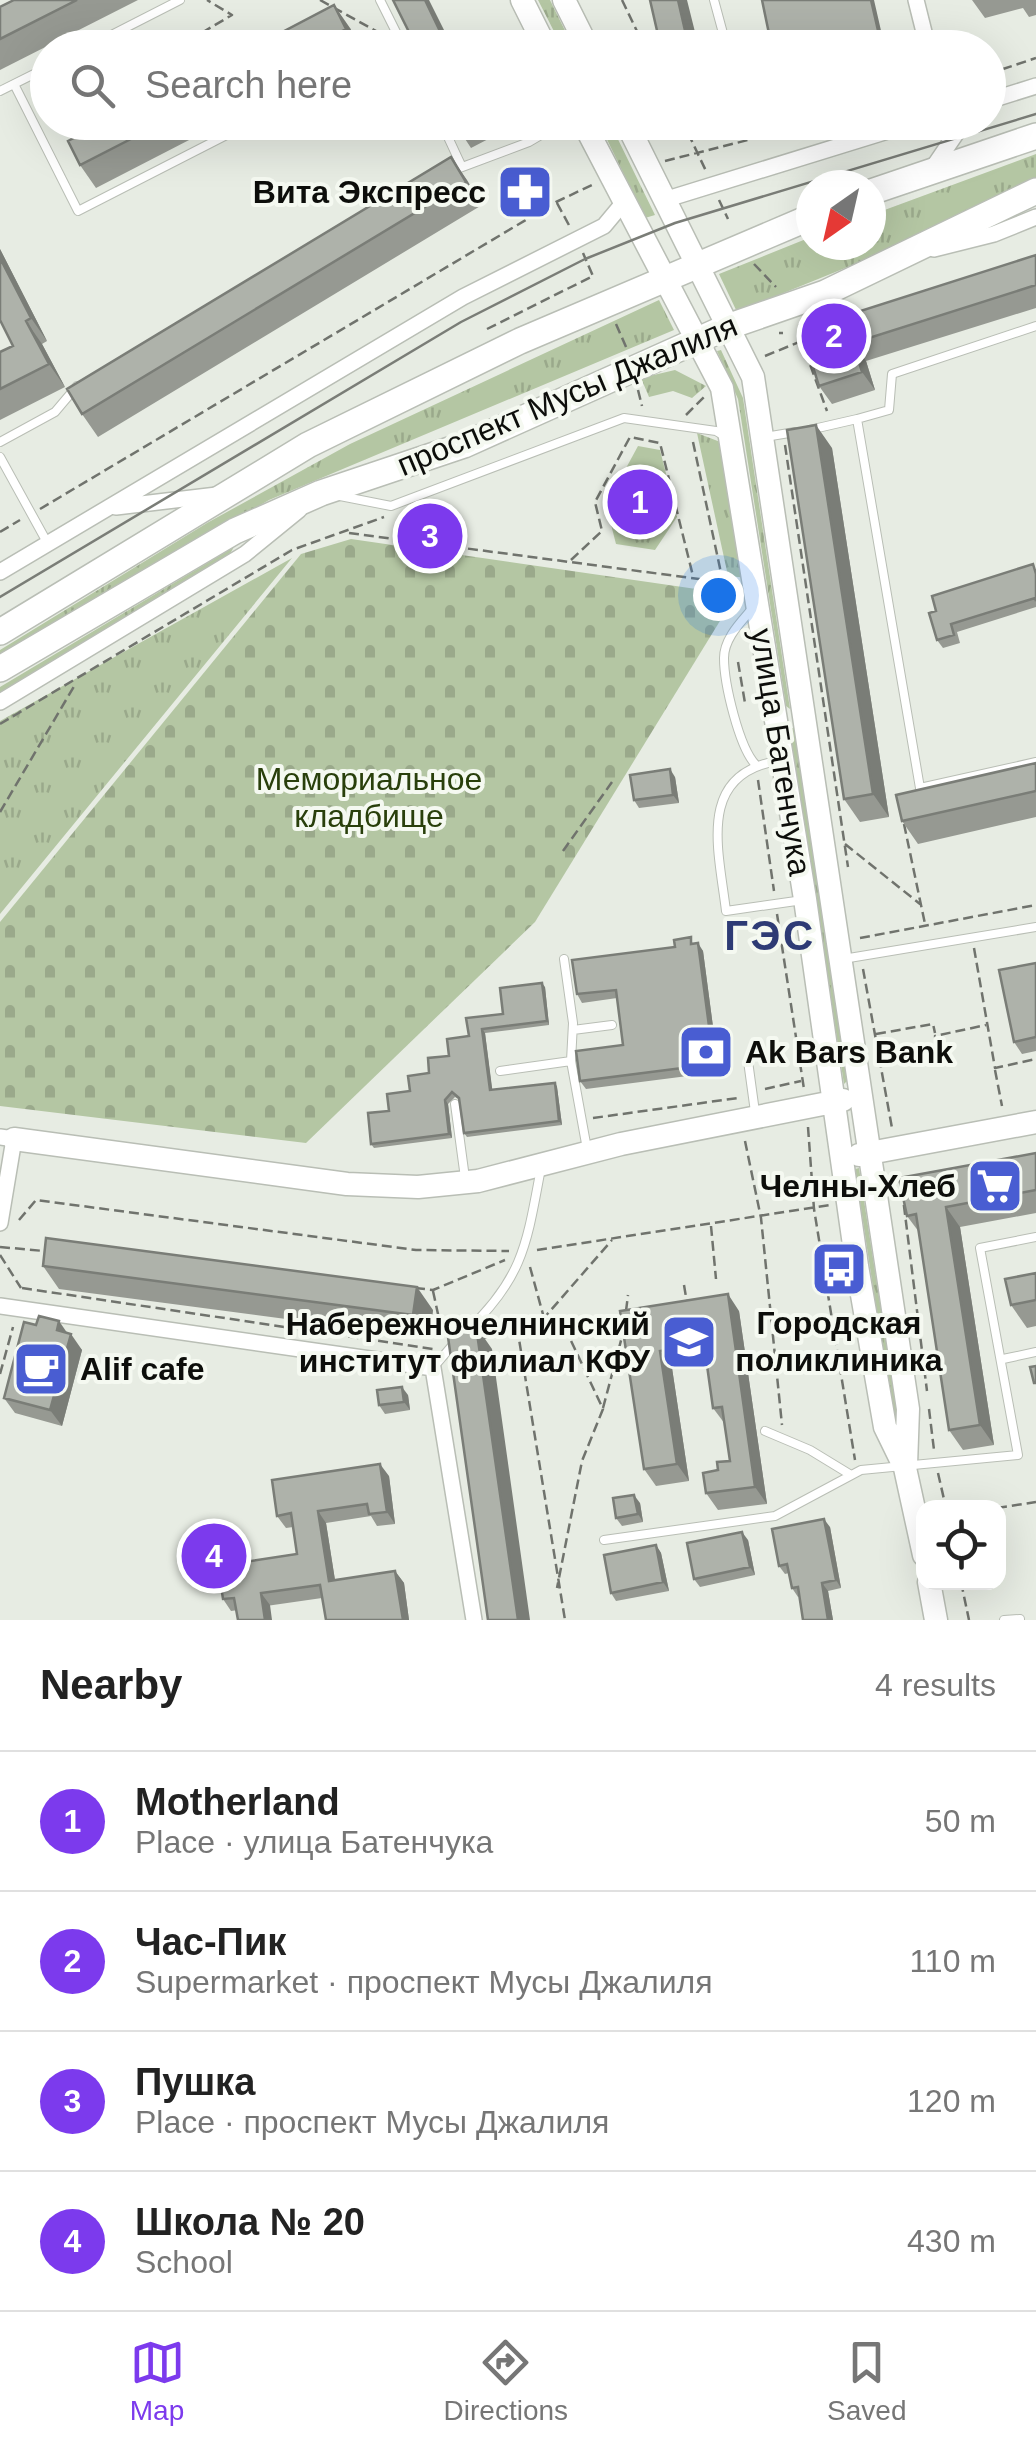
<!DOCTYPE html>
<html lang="en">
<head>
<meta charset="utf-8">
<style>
	body { margin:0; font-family:Helvetica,sans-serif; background:#f2f2f2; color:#222 }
	.controls { position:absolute; right:30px; bottom:30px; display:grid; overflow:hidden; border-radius:20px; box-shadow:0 10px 40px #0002 }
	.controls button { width:90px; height:90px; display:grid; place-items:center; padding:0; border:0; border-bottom:2px solid #e0e0e0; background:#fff; color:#222; font:50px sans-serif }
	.compass { position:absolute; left:796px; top:170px; width:90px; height:90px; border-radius:50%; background:#fff; box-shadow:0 10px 40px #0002; rotate:214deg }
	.you { position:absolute; left:718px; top:595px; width:35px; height:35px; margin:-25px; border:8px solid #fff; border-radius:50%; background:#1a73e8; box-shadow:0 0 0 15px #1a73e833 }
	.badge { display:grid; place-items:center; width:65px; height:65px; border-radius:50%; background:#7c3aed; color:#fff; font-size:32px; font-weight:700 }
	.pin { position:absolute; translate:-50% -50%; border:5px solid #fff; box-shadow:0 2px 10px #0006 }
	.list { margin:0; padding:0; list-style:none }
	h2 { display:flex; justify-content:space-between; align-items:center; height:130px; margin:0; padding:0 40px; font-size:42px }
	h2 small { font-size:32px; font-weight:400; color:#767676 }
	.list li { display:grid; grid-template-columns:65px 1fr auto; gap:30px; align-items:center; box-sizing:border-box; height:140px; padding:0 40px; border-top:2px solid #e0e0e0 }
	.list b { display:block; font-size:38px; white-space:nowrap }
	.list p { margin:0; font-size:32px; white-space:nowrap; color:#767676 }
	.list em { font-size:32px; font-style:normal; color:#767676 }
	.icon { flex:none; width:55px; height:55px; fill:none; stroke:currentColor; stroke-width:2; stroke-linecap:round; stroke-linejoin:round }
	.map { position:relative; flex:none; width:1036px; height:1620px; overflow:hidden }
	.search { position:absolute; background:#fff; box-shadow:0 10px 40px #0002; left:30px; right:30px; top:30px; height:110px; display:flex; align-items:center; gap:25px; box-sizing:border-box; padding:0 35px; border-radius:55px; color:#767676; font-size:38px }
	.sheet { height:690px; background:#fff }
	nav { display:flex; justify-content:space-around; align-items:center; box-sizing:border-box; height:140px; border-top:2px solid #e0e0e0; background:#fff; font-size:28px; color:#767676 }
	nav a { display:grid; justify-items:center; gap:5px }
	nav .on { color:#7c3aed }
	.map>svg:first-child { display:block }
	.grass { fill:url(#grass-tufts) }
	.cemetery { fill:url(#cemetery-stones) }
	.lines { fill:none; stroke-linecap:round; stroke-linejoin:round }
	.lane-casing { stroke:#b9beb5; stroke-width:10 }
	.street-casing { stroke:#b9beb5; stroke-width:18 }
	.secondary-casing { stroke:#b9beb5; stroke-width:25 }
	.primary-casing { stroke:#b9beb5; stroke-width:28 }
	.path { stroke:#70736d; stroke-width:2.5; stroke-dasharray:10 5; stroke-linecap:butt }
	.lane { stroke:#fff; stroke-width:8 }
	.street { stroke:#fff; stroke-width:15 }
	.secondary { stroke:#fff; stroke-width:22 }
	.primary { stroke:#fff; stroke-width:25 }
	.tram { stroke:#7a7d77; stroke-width:2.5 }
	.wall { fill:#969992 }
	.shaded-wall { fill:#7a7d77 }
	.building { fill:#aeb2aa; stroke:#7a7d77; stroke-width:2.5 }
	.labels { text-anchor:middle; stroke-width:8; stroke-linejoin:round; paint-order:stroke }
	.poi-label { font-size:32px; font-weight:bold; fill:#0d0e0b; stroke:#f5f9f1; text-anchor:end }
	.street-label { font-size:32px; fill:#0d0e0b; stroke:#f5f9f1 }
	.park-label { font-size:32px; fill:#293f0b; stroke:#f5f9f1 }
	.district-label { font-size:42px; font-weight:bold; letter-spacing:2.5px; fill:#2e3b75; stroke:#f5f9f1 }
</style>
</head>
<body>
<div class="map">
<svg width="1036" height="1620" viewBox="0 0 1036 1620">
	<defs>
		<pattern id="grass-tufts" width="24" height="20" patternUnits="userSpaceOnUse" patternTransform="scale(2.5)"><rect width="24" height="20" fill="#b4c6a3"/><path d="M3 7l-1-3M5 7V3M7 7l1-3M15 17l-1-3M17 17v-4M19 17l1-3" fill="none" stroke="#9aa98b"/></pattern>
		<pattern id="cemetery-stones" width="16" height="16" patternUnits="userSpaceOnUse" patternTransform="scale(2.5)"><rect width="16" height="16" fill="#b4c6a3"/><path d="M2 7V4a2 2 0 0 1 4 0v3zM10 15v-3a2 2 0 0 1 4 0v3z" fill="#9aa98b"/></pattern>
	</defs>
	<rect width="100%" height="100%" fill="#e7ece3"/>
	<path class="grass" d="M538,0H550L573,47H562Z
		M599,123H610L655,215L645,218Z
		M1036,154V178L907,243L737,312L719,274L811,237V245H871V215Z
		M659,300L674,330L269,500L0,657V650L207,523L350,444Z
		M721,350L743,398L790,709L786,706L738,399L717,351Z
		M675,370L706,386L692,398L673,391L649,397L641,378Z
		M697,433L728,445L748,578L728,576Z
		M638,446L660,450L677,517L655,550L616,544L606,505Z
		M234,547L228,557L0,693V687Z
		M292,558L0,914V721Z
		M789,728H794L848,1080L844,1084Z
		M859,1168L899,1425L894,1426L855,1169Z"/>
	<path class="cemetery" d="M351,539L717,592L723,616L535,922L306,1143L0,1106V922L301,554Z"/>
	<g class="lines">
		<g class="lane-casing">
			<path id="lane" d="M380,0L404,48
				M714,0L727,48
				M86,48L180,0
				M14,84L78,211L252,122
				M0,91L48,67
				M441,122L461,165
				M449,172L529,142L563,122
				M857,419L889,410L892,374L1036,326
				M809,430L857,419L920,788L1036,762
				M765,437L795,432
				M0,442L55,412L77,386
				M0,457L48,544
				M340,496L391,506L624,418L716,431L726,437
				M751,610C740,623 724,639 724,658C724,683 739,748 756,765
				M777,761C696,775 719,851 726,911L803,900
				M564,959L573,1023L571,1061L587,1149
				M843,959L1036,927
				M573,1030L612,1025
				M748,1061L755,1112
				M500,1071L571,1061
				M455,1104L465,1178
				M467,1331C524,1277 527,1242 541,1168
				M1003,1359L1036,1352
				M433,1368L456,1341
				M765,1431L810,1450L851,1475
				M604,1540L775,1516L861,1470L1018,1455L980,1248L1036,1237
				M1004,1620L1020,1619"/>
		</g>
		<g class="street-casing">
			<path id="street" d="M916,0L928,48
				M988,101L1036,86
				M932,169L964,122
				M664,200L917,122
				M934,249L994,234L1036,217
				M116,507L217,495
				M0,572L463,297L604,226L624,202
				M0,702L245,554L299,510
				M0,1137L14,1139L0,1223
				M0,1306L433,1368L474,1620"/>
		</g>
		<g class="secondary-casing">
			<path id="secondary" d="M522,0L546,48
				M564,0L588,48
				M583,122L722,388L805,899L857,1266L885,1427L905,1468L924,1555
				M626,122L753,377L908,1409L906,1465
				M14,1139L347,1184L418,1187L478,1181L621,1144L843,1100
				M859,1155L1036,1122
				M929,1582L936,1620"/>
		</g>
		<g class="primary-casing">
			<path id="primary" d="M871,192L1036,136
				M0,632L308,445L520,341L811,217
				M0,669L235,531L321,493L464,445L727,327L825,293L1036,191"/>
		</g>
		<path class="path" d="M320,0L385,36
			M622,0L645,48
			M176,48L232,15L207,0
			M988,74L1036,58
			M688,133L706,171
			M665,161L819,122
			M719,200L728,219
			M557,203L570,227
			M754,264L776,287
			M616,324L627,349
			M487,329L593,276L583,253
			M779,333H783
			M800,337L827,411
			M765,356L804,340
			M638,390L642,406
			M686,415L704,397
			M693,442L730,615
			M785,445L848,867
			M40,509L556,202L594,184
			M0,532L20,520
			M349,533L722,582
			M571,560L602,531L595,502L630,437L660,443L693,576
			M738,662L745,703
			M0,724L292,550L384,517
			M758,780L774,891
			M0,812L76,683
			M904,824L925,924
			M845,844L920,904
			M563,851L612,782
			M777,914L804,1089
			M860,938L1036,905
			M974,948L995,1068L1036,1059
			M863,969L892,1128
			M876,1034L933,1024L935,1033
			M879,1058L936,1047L935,1036L986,1025
			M995,1070L1002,1106
			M765,1089L801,1081
			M593,1118L738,1098
			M808,1127L814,1209L855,1460
			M745,1141L761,1218L782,1425
			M902,1190L927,1391
			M19,1220L36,1200L416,1250L509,1251
			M711,1226L716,1279
			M0,1247L44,1251
			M537,1250L830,1205
			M0,1255L21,1288
			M530,1267L544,1318L566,1330L603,1409L582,1461L557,1588
			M684,1285L687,1303
			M22,1288L433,1349
			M415,1288L433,1290L505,1260
			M433,1291L443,1337
			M626,1311L628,1295
			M517,1327L565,1620
			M484,1338L544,1318L612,1240
			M0,1374L13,1327
			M603,1408L623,1333
			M929,1409L934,1450
			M938,1473L946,1508
			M997,1508L1036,1502
			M961,1582L969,1620"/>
		<use href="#lane" class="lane"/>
		<use href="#street" class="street"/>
		<use href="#secondary" class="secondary"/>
		<use href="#primary" class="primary"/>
		<path class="tram" d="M0,597L461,322L585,259L675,223L1036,114"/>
	</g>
	<path class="wall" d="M14,0H138L0,70V7Z
		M972,0H1036V15L1029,17L1023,8L985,18Z
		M350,28L360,48H252Z
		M105,122H224L96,188L80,165Z
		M454,122H490L496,135L471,148Z
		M681,122H717L719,133L693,139Z
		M451,157L482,205L98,437L82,414Z
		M0,249L47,341L42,344L65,387L0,420V352L13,346Z
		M1036,255V308L866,361L875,390L832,404L819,386L846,316Z
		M832,448L889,817L860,822L844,799Z
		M1036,569V607L957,632L960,643L943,648L937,640L929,613Z
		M1036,763V817L918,844L902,821Z
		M675,777L679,803L639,808L634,800Z
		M695,943L703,951L719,1072L586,1089L580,1081L623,1045L617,998L582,1003L577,994L675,947Z
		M1036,963V1051L1022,1054L1014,1042Z
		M545,987L549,1025L485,1033L492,1090L555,1083L557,1087L562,1125L467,1137L464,1133L460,1100L455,1097L448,1104L452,1138L374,1148L371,1144L389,1111L449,1056L503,1014Z
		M1036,1153V1213L960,1227L994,1445L963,1450L949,1430L919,1232L907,1216Z
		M43,1266L433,1310L429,1338L59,1289Z
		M1036,1273V1326L1027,1328L1011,1305Z
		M620,1311H739L767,1504L718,1510L706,1493L718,1470L730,1461L725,1424L713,1408L707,1362L672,1368L689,1481L656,1486L644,1469Z
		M67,1333L82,1350L62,1426L15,1413L4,1398Z
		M408,1395L410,1410L385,1414L379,1405Z
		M389,1476L395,1524L377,1526L371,1516L326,1523L335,1580L395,1571L404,1583L409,1620H326L322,1598L231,1611L223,1599L297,1554L293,1527L286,1528L277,1516Z
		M640,1503L643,1522L622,1526L616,1518Z
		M830,1527L841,1588L828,1591L833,1620H803L800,1596L798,1597L792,1588L789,1573L785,1574L779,1566Z
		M748,1540L755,1575L700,1587L694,1579Z
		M656,1545L661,1553L669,1591L616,1601L611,1593Z"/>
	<path class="shaded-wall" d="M425,0H429L453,48H448Z
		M678,0H687L699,48H689Z
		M871,0H874L885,48H882Z
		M334,5L350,28L360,48L346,29Z
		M451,157L467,180L482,205L466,182Z
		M524,170L538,195L527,213L524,209Z
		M0,249L47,341L31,318L0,258Z
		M26,321L42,344L65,387L49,364Z
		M853,343L866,361L875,390L862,372Z
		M816,425L832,448L889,817L873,794Z
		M670,769L675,777L679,803L673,795Z
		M698,943L703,951L719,1072L714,1064Z
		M542,983L545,987L549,1025L547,1021Z
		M482,1029L485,1033L493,1095L490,1090Z
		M555,1083L557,1087L562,1125L559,1121Z
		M445,1100L448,1104L452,1138L449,1134Z
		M946,1207L960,1227L994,1445L980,1425Z
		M417,1287L433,1310L429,1338L413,1315Z
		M728,1294L739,1311L767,1504L755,1487Z
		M59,1321L70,1337L57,1330Z
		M476,1326L492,1349L530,1620H518Z
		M71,1334L82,1350L62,1426L50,1410Z
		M660,1351L672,1368L689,1481L677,1464Z
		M402,1387L408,1395L410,1410L404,1402Z
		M380,1464L389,1476L395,1524L387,1512Z
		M634,1495L640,1503L643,1522L638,1514Z
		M318,1511L326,1523L337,1593L329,1581Z
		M824,1519L830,1527L841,1588L836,1580Z
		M742,1532L748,1540L755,1575L750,1567Z
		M656,1545L661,1553L669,1591L663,1582Z
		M395,1571L404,1583L409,1620H403Z
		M822,1583L828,1591L833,1620H828Z
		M261,1593L270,1605L272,1620H265Z"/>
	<path class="building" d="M14,0H77L0,39V7Z
		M393,0H425L448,48H417Z
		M650,0H678L689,48H661Z
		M762,0H871L882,48H772Z
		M334,5L346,29L310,48H252Z
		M105,122H164L80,165L68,141Z
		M451,157L466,182L82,414L67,389Z
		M524,170L535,191L524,209L508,179Z
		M1036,255V285L853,343L862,372L819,386L800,325L843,311L845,316Z
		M0,258L31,318L26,321L49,364L0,389V352L13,346L0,320Z
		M816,425L873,794L844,799L787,430Z
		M1033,564L1036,574V601L1035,598L951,624L954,635L937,640L929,613L936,611L932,596Z
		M1036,763V791L902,821L896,795Z
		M670,769L673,795L634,800L630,775Z
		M691,937V944L698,943L714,1064L580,1081L576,1051L623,1045L616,990L577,994L572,960L675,947L674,940Z
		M1036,963V1037L1014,1042L999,970Z
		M542,983L547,1021L482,1029L490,1090L555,1083L559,1121L464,1133L459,1098L452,1092L445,1100L449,1134L371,1144L368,1113L389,1111L387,1094L410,1091L408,1076L429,1073L428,1058L449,1056L447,1039L469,1036L466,1018L503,1014L500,988Z
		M1036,1153V1190L946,1207L980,1425L949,1430L916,1214L907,1216L899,1178Z
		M46,1238L417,1287L413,1315L43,1266Z
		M1036,1273V1300L1011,1305L1005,1279Z
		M728,1294L755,1487L706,1493L703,1473L718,1470L717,1462L730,1461L722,1407L713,1408L704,1344L660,1351L677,1464L644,1469L620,1311Z
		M39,1316L59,1321L57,1330L71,1334L50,1410L4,1398L24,1322L36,1325Z
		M476,1326L518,1620H488L447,1330Z
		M1036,1366V1383H1034L1030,1367Z
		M402,1387L404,1402L379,1405L377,1390Z
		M380,1464L387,1512L369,1514L367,1504L318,1511L329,1581L395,1571L403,1620H326L320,1585L261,1593L265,1620H238L234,1598L223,1599L218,1566L297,1554L291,1513L277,1516L272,1480Z
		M634,1495L638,1514L616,1518L613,1498Z
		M824,1519L836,1580L822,1583L828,1620H803L798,1587L792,1588L787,1564L779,1566L772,1529Z
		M742,1532L750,1567L694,1579L687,1543Z
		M656,1545L663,1582L611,1593L604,1555Z"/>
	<defs>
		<g id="pharmacy-square" transform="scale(2.875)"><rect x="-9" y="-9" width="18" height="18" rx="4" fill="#495dd2" stroke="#f5f9f1"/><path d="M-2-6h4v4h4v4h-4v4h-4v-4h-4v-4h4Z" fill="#fff"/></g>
		<g id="bank-square" transform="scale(2.875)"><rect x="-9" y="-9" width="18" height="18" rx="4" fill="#495dd2" stroke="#f5f9f1"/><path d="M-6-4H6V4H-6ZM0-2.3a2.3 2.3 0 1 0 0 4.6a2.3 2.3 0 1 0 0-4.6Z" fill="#fff"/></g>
		<g id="supermarket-square" transform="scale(2.875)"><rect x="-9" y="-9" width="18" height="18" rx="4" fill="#495dd2" stroke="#f5f9f1"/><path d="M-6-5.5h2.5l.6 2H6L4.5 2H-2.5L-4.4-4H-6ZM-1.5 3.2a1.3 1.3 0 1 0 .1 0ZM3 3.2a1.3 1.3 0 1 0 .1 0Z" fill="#fff"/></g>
		<g id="bus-square" transform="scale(2.875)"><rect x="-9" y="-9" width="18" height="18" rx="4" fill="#495dd2" stroke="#f5f9f1"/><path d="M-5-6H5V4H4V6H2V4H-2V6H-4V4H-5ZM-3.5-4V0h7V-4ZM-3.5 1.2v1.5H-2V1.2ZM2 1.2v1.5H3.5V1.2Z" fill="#fff"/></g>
		<g id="university-square" transform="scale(2.875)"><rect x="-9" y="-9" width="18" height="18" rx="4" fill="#495dd2" stroke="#f5f9f1"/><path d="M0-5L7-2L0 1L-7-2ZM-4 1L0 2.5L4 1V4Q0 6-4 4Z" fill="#fff"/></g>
		<g id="cafe-square" transform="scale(2.875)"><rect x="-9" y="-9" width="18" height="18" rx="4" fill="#495dd2" stroke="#f5f9f1"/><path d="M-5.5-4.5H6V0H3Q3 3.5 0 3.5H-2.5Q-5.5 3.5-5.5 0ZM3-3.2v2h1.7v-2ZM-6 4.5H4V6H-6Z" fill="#fff"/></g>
	</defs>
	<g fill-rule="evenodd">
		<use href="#pharmacy-square" x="525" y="192"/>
		<use href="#bank-square" x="706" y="1052"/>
		<use href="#supermarket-square" x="995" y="1186"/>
		<use href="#bus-square" x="839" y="1269"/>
		<use href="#university-square" x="689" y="1342"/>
		<use href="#cafe-square" x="41" y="1369"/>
	</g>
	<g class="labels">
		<g class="poi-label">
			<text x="486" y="203">Вита Экспресс</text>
			<text x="745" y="1063" text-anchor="start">Ak Bars Bank</text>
			<text x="956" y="1197">Челны-Хлеб</text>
			<text x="839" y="1334" text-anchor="middle">Городская<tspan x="839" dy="37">поликлиника</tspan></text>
			<text x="650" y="1335">Набережночелнинский<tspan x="650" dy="37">институт филиал КФУ</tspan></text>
			<text x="80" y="1380" text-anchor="start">Alif cafe</text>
		</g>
		<g class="street-label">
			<text transform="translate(567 395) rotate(-23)" y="11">проспект Мусы Джалиля</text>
			<text transform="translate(781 752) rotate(81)" y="11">улица Батенчука</text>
		</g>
		<g class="park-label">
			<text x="369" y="790">Мемориальное<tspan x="369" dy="37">кладбище</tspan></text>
		</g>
		<g class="district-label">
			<text x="770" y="950">ГЭС</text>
		</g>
	</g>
</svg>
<div class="controls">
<button><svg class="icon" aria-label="locate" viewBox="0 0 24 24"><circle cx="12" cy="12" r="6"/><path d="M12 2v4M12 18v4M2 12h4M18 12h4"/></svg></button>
</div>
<svg class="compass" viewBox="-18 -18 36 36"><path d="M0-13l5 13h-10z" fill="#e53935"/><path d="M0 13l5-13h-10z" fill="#767676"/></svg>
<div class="you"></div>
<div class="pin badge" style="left:640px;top:502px">1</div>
<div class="pin badge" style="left:834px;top:336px">2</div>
<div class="pin badge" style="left:430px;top:536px">3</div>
<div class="pin badge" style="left:214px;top:1556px">4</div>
<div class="search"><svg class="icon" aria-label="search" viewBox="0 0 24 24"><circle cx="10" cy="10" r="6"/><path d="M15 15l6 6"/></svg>Search here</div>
</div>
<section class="sheet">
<h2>Nearby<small>4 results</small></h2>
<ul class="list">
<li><span class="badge">1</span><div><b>Motherland</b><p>Place · улица Батенчука</p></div><em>50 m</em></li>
<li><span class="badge">2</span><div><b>Час-Пик</b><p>Supermarket · проспект Мусы Джалиля</p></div><em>110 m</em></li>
<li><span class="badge">3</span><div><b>Пушка</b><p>Place · проспект Мусы Джалиля</p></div><em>120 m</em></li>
<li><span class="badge">4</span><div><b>Школа № 20</b><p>School</p></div><em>430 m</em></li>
</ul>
</section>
<nav>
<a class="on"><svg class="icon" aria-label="map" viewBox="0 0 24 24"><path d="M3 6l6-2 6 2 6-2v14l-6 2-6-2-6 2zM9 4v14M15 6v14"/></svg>Map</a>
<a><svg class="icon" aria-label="directions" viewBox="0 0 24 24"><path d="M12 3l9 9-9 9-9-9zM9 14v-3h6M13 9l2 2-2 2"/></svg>Directions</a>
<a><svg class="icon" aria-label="saved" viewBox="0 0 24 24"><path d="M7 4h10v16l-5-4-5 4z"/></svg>Saved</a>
</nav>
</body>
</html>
